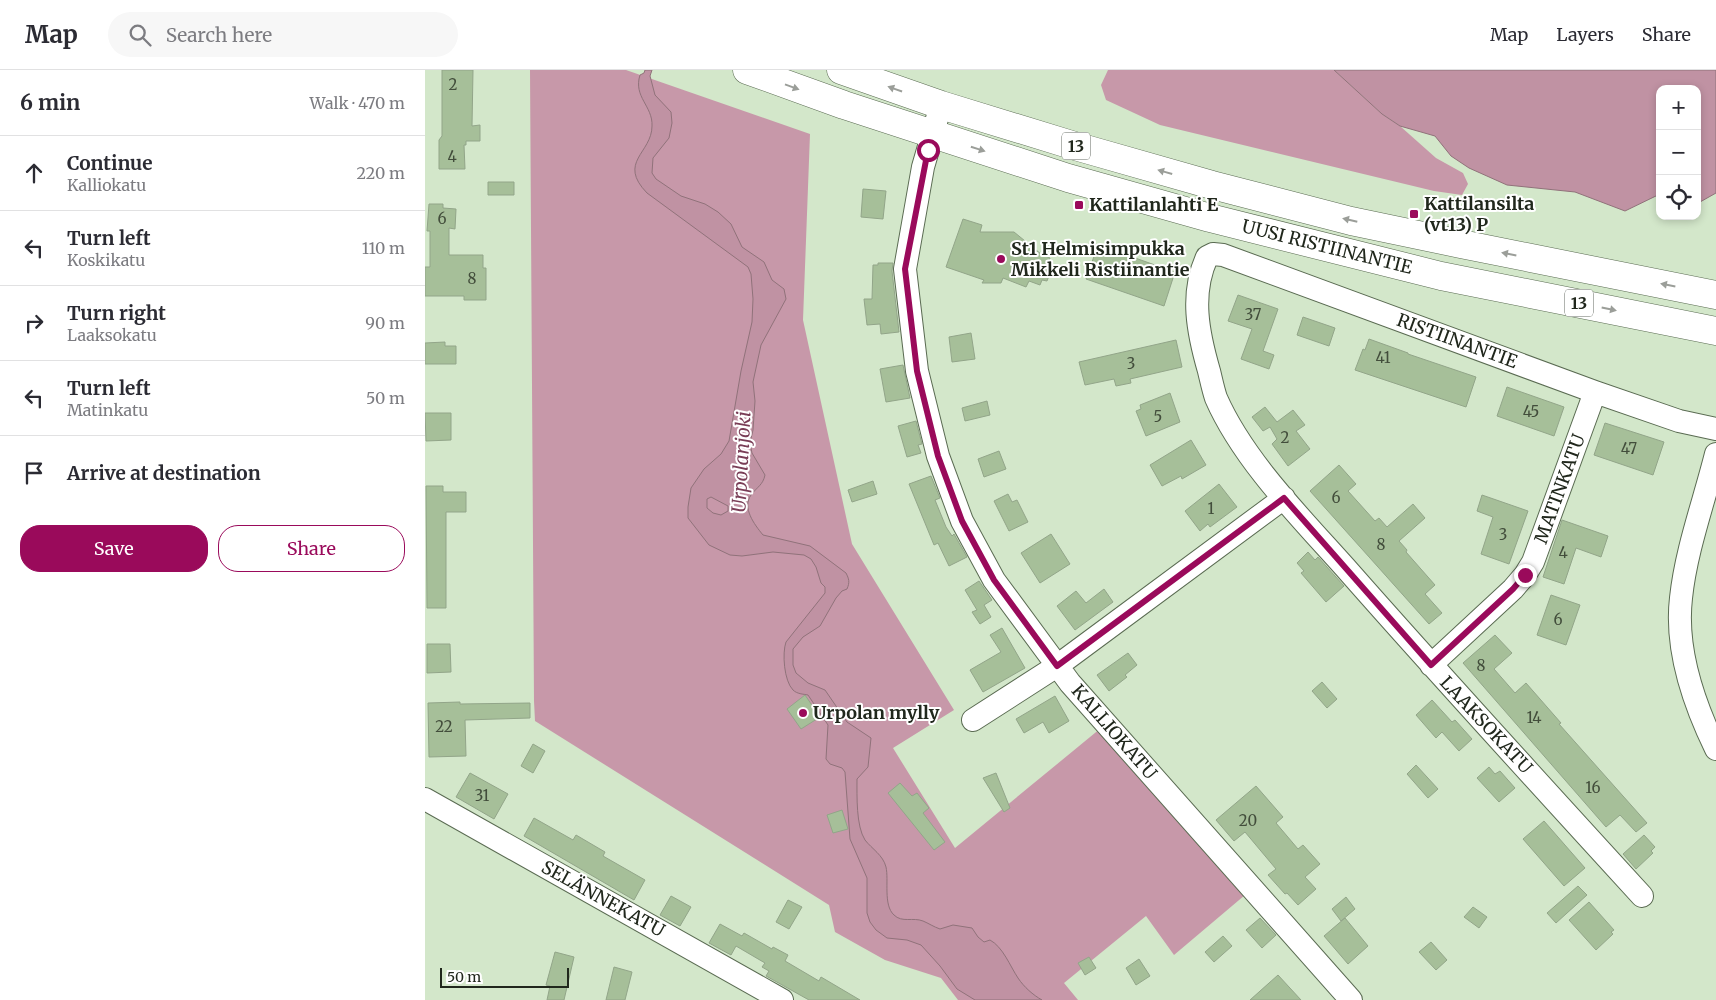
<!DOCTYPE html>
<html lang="en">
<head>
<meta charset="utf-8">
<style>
	body { margin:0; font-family:Merriweather,serif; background:#f7f7f7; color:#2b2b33 }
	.controls { position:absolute; right:15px; top:15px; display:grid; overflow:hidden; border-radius:10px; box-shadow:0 2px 8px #0003 }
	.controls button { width:45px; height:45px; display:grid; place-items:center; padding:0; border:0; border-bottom:1px solid #e1e1e2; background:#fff; color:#2b2b33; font:25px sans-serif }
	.scale { position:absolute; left:15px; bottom:12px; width:129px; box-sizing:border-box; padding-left:5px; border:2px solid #20271c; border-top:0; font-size:14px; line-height:18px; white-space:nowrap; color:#20271c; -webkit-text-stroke:4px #fff; paint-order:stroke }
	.stop { position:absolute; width:15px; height:15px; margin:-11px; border:4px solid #9a0a5b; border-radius:50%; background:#fff }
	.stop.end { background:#9a0a5b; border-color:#fff; box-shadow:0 1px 5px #0008 }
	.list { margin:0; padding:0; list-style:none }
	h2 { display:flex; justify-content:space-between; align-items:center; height:65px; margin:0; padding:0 20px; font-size:21px }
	h2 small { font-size:16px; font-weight:400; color:#7c7c81 }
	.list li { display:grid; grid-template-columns:32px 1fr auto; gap:15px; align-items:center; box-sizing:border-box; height:75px; padding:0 20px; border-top:1px solid #e1e1e2 }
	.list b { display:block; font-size:19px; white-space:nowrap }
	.list p { margin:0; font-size:16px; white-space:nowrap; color:#7c7c81 }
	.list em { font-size:16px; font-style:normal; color:#7c7c81 }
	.actions { display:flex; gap:10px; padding:15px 20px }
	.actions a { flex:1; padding:11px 0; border:1px solid #9a0a5b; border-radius:20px; text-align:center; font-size:18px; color:#9a0a5b }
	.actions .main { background:#9a0a5b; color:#fff }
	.icon { flex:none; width:28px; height:28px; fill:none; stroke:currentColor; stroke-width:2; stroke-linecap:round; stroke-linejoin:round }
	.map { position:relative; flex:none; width:1291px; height:930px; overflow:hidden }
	header { display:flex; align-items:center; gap:30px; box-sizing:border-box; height:70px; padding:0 25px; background:#fff; border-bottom:1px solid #e1e1e2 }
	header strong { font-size:24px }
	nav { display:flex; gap:28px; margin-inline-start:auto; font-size:18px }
	.search { width:350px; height:45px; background:#f7f7f7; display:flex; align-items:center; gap:12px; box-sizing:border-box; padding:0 18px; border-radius:28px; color:#7c7c81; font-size:19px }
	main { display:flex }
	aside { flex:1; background:#fff }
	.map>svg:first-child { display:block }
	.forest { fill:#c798a9 }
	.water { fill:#c092a3; stroke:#90727a; fill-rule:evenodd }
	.building { fill:#a6bf99; stroke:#92a589 }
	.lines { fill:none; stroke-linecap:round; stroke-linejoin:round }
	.minor-casing { stroke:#5a6b52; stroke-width:24 }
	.highway-casing { stroke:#5a6b52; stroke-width:29 }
	.minor { stroke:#fff; stroke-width:22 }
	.highway { stroke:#fff; stroke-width:28 }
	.oneway { fill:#9b9e99 }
	.route { stroke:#9a0a5b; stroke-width:6 }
	.poi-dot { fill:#9a0a5b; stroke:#fff; stroke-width:2 }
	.labels { text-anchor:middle; stroke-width:4; stroke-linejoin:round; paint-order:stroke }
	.number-label { font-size:15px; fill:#424d3b }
	.shield { fill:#fff; stroke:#636860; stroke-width:1 }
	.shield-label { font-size:16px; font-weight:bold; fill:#20271c }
	.poi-label { font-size:18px; font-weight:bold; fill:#20271c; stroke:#fff; text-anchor:start }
	.street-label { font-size:18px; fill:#20271c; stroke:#fff }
	.water-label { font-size:19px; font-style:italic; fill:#793d56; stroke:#fff }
</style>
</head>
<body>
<header>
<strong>Map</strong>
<div class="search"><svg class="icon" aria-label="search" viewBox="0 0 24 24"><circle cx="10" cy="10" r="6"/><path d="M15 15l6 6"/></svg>Search here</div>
<nav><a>Map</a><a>Layers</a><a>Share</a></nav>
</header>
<main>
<aside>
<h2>6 min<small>Walk · 470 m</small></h2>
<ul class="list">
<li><svg class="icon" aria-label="ahead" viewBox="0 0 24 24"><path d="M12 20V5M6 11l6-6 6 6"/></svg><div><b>Continue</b><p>Kalliokatu</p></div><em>220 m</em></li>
<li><svg class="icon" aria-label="left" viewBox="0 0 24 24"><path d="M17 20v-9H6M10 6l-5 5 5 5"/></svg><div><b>Turn left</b><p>Koskikatu</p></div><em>110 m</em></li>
<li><svg class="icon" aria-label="right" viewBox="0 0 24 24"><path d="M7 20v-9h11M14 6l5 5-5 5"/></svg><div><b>Turn right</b><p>Laaksokatu</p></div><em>90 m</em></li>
<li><svg class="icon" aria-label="left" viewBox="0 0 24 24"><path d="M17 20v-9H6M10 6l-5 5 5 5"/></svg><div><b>Turn left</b><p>Matinkatu</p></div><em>50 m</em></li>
<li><svg class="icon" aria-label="arrive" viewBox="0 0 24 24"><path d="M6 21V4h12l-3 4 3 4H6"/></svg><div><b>Arrive at destination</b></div></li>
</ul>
<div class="actions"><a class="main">Save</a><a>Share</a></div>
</aside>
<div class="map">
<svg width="1291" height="930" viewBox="0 0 1291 930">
	<rect width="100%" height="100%" fill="#d3e7ca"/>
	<path class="forest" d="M105,0H201L385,64L378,250L427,474L529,640L468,678L530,778L676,658L820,825L749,885L721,846L639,913L653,930H533L516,908L460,890L410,862L404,835L110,651L109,631Z
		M683,0H909L957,44L975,56L1011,88L1038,103L1043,114L1037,125L1009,121L735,55L681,30L676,15Z"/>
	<path class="water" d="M220,0H227L225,6L230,25L246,42L247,53L244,68L228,88L227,103L231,109L256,126L280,134L293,142L306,154L317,177L339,192L347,210L359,219L361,229L336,275L328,312L330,331L328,360L325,373L327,383L340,405C338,415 332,417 326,425C317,438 329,454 338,465L385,476L421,503C424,509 425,512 422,519L417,521L411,528L395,556L378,567L368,579V595L371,603L383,613L400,620L422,652L446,668L443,697L432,709C432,726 431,756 440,770C447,779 458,785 461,797C464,810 458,835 469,845C477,853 488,847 498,851C503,853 509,857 515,859L528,855L547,858L553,867L559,872L565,870C578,877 585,896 593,908C599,917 608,925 617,930H550L532,919L515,896L496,875L482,870L462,868L451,860L445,852L442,843V808L425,769L420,702L417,698L405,694L401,689L403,655L383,625C378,624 372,624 368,620C359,611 357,583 361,572L400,523V517L396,513L391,497L386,489L379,485L348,482L317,486L305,485L284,475L263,448V437L266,418L279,399L296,384L304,371L316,301L327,252L328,229L326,204L323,197L222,123C192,92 227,83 227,56C228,36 208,27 215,5L219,3ZM286,427L303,436V441L296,445L288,443L282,438V429Z
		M909,0H1291V123L1275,132L1272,131V19H1235V124L1200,141L1150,122L1082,115L1044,98L1026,86L1010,66L975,56L957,44Z"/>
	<path class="building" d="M17,0H48L47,56L55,55V71H41V75H39L40,99H14V70L17,66Z
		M63,112H89V125H63Z
		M438,119L461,121L458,149L436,147Z
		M4,134H18V138L31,139L30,159L24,158V185H58V198H61V230H39V226H0V197H5V161H2Z
		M538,149L557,155L555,162H589L616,184L625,188L623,194L628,195L622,211L617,210L615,215L604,211L601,217L578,208L576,213H557L559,210L521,197Z
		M673,175L750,202L739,236L661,209Z
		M453,193H468L467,201L474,262L456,264L455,254L442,255L439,229H447L448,195H453Z
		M813,225L853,239L838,281L849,285L844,299L816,289L827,259L803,251Z
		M878,247L910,258L904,276L872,265Z
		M546,263L550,289L527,292L524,267Z
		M944,269L983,283V284L1051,307L1041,337L930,300L938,279L940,280Z
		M751,270L757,297L705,309L706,313L691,316L689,309L660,315L654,292Z
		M20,272V276H31V294H0V273Z
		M478,295L485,328L461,332L455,299Z
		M1082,317L1139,337L1129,366L1072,346Z
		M745,323L755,352L721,366L711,341L716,339L715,335Z
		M562,331L565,345L540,351L537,338Z
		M840,337L852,352L868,340L880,355L871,361L885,379L863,396L847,374L852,369L845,357L838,361L827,347Z
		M0,343H26V370L1,371Z
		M491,351L497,374L493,375L496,383L482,387L473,356Z
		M1180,353L1239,372L1228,405L1169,385Z
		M766,370L781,395L757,409L756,406L737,416L725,395Z
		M574,381L581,399L559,407L553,389Z
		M914,395L931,414L923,421L950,451L954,448L962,457L988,434L1000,448L974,471L982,480L981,482L1010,515L1000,524L1017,543L1004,554L885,421Z
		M506,406L515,428L510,430L521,457L527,466L529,464L542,487L524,496L513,473L509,475L484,414Z
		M448,411L452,424L427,432L423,420Z
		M794,414L812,437L785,457L783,454L775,461L760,441Z
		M1,416H18V422H41V442H21V538H2Z
		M583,424L587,432L592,430L603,452L584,461L569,431Z
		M1057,425L1103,441L1084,494L1056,484L1068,447L1052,441Z
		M1137,450L1183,466L1176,487L1151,478L1139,514L1118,507Z
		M626,464L645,494L615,513L596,483Z
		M883,482L890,490L893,487L919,516L901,532L876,503L879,501L872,493Z
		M554,511L567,530L559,535L566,547L555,554L547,542L552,540L540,520Z
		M679,519L688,532L650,560L632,536L651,521L661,533Z
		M1126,525L1155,535L1141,575L1112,565Z
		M577,558L600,598L558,622L545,600L576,582L565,565Z
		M1070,565L1087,583L1069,599L1090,623L1101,613L1136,653L1134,654L1222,753L1211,762L1195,745L1181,757L1038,593Z
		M2,574H25L26,602L2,603Z
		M703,583L712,595L700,605L702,607L684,621L672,605Z
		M897,612L912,629L902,638L887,621Z
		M380,625L395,647L376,659L362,639Z
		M630,626L644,651L624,663L618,652L599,663L591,649Z
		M1007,630L1027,652L1030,650L1047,669L1034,681L1017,662L1011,668L991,645Z
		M35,632V634L105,633V648L40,650L41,686L4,687L3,633Z
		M108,674L120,681L108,703L96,696Z
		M991,695L1013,719L1003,728L982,704Z
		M1064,697L1070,704L1075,701L1090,718L1074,732L1052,708Z
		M45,703L83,724L69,749L31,727Z
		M571,703L585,738L579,742L558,708Z
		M475,713L487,726L492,723L504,738L498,743L520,772L509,780L463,723Z
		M831,716L858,747L851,753L873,779L878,775L895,794L880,807L891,819L873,835L862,823L860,824L843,805L851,799L820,762L809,771L791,750Z
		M417,740L423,759L408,763L402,745Z
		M109,748L148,770L151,765L180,782L178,786L220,810L209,830L99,766Z
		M1119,751L1160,798L1139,816L1098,769Z
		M1219,765L1230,777L1226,781L1228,783L1211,799L1198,784Z
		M1153,816L1162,825L1131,853L1122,843Z
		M246,826L266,837L255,856L235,845Z
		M921,827L930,839L916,851L907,839Z
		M363,830L377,837L364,859L351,852Z
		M1164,832L1189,860L1186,862L1188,864L1171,880L1144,850Z
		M1048,837L1062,847L1054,858L1039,847Z
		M835,848L851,865L837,878L821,860Z
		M920,848L943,876L923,894L899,866Z
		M295,854L317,866L319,863L347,879L348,877L363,885L360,891L394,911L396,907L435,930H384L341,906L344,901L337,897L340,893L311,876L306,885L284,873Z
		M798,866L807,876L789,892L780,882Z
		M1006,872L1022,890L1011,900L994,882Z
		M130,882L149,887L139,930H122L125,916L121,915Z
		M664,887L671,898L660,905L653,893Z
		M714,889L725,906L711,915L701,898Z
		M189,897L207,902L200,930H181Z
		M853,905L876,930H825Z"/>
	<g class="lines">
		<g class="minor-casing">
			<path id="minor" d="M516,35L498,97L480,199L492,301L513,386L537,451L569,510L645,613L926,930
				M1291,384C1279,432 1261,480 1256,528C1250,579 1269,634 1291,679
				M1006,595L1088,519L1100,505L1108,492L1170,322
				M548,650L632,596L859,428
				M0,729L357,930
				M1217,826C1119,719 1021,612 925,503C879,451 819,392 791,328C788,319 786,309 784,301C773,263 765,224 782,187L788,184L798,185L1170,322L1254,351L1291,359"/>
		</g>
		<g class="highway-casing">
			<path id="highway" d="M322,0L419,35L643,108L785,148L1016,206L1291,261
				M416,0L516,35L650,76L787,115L926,151L1036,174L1291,225"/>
		</g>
		<use href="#minor" class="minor"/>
		<use href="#highway" class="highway"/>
	</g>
	<defs><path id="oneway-solid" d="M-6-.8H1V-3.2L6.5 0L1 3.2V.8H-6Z" transform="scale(1.25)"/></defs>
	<g class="oneway">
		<use href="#oneway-solid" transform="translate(367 17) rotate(20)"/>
		<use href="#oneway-solid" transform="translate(470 19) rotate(-161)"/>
		<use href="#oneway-solid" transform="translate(553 79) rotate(18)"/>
		<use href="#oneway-solid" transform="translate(740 102) rotate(-164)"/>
		<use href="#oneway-solid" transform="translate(925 150) rotate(-167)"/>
		<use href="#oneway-solid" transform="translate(1084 184) rotate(-169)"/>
		<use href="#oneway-solid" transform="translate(1243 215) rotate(-169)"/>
		<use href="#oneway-solid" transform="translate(1184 239) rotate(12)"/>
	</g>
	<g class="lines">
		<path class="route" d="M503,80L480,199L492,301L513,386L537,451L569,510L632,596L859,428L1006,595L1088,519L1100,505"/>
	</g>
	<g class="poi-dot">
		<rect x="649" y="130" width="10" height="10" rx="2.5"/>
		<rect x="984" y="139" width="10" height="10" rx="2.5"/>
		<circle cx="576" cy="189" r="5"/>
		<circle cx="378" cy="643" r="5"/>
	</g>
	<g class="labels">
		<g class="number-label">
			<text x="28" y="20">2</text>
			<text x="27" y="92">4</text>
			<text x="17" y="154">6</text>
			<text x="47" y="214">8</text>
			<text x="828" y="250">37</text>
			<text x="958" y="293">41</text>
			<text x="706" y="299">3</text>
			<text x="1106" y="347">45</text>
			<text x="733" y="352">5</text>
			<text x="860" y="373">2</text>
			<text x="1204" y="384">47</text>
			<text x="911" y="433">6</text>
			<text x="786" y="444">1</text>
			<text x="1078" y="470">3</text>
			<text x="956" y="480">8</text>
			<text x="1138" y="488">4</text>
			<text x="1133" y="555">6</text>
			<text x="1056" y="601">8</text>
			<text x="1109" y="653">14</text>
			<text x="19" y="662">22</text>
			<text x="1168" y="723">16</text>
			<text x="57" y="731">31</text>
			<text x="823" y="756">20</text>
		</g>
		<g class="shield">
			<rect x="637" y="62.5" width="28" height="27" rx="4"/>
			<rect x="1140" y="219.5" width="28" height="27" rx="4"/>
		</g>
		<g class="shield-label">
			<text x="651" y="82">13</text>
			<text x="1154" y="239">13</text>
		</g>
		<g class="poi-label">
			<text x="999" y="140">Kattilansilta<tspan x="999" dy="21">(vt13) P</tspan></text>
			<text x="664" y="141">Kattilanlahti E</text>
			<text x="586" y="185">St1 Helmisimpukka<tspan x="586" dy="21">Mikkeli Ristiinantie</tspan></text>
			<text x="388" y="649">Urpolan mylly</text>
		</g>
		<g class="street-label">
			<text transform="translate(902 177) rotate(14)" y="6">UUSI RISTIINANTIE</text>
			<text transform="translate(1032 271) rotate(20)" y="6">RISTIINANTIE</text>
			<text transform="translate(1135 419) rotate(-70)" y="6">MATINKATU</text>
			<text transform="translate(1061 655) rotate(47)" y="6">LAAKSOKATU</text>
			<text transform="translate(689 662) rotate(49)" y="6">KALLIOKATU</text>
			<text transform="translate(178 829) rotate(29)" y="6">SELÄNNEKATU</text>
		</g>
		<g class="water-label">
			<text transform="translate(316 392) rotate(-87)" y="7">Urpolanjoki</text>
		</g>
	</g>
</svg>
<div class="controls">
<button>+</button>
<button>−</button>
<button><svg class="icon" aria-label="locate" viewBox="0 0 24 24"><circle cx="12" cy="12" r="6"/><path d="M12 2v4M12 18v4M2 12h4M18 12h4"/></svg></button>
</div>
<div class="scale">50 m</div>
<div class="stop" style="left:503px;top:80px"></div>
<div class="stop end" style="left:1100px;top:505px"></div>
</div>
</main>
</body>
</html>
